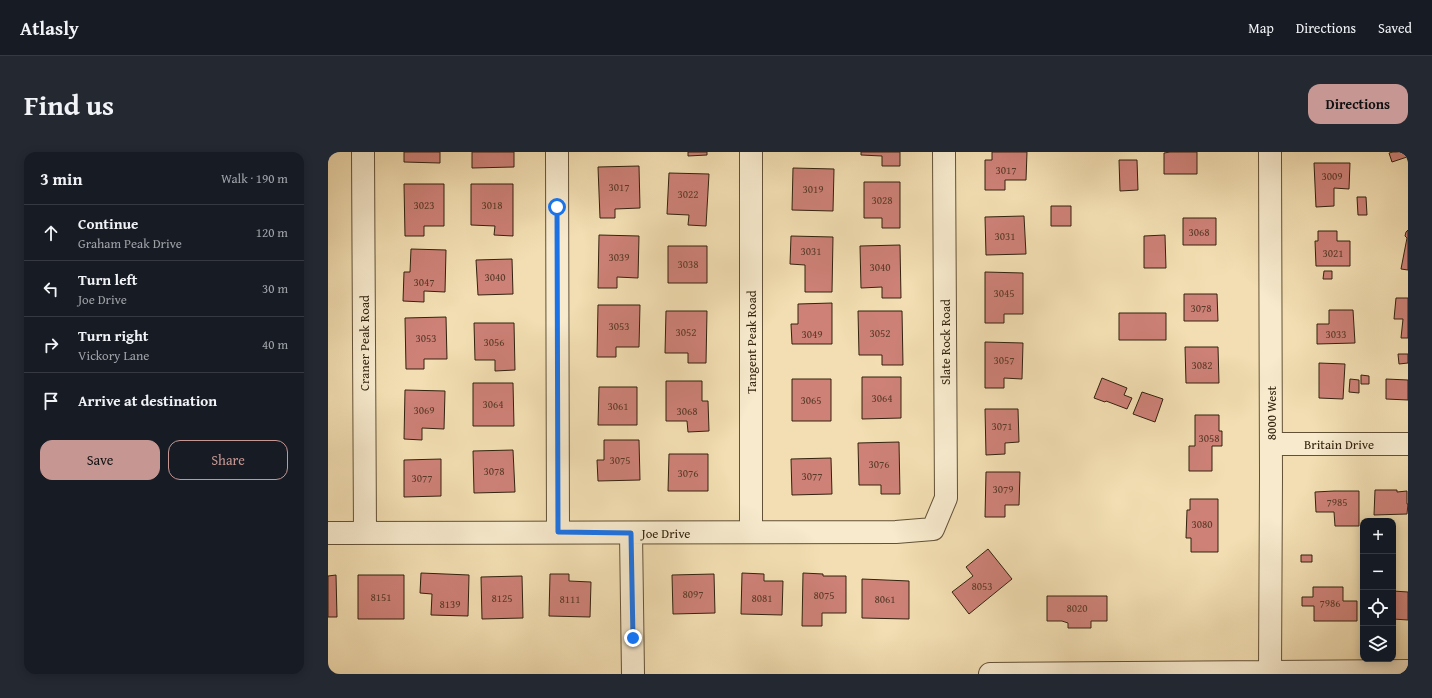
<!DOCTYPE html>
<html lang="en">
<head>
<meta charset="utf-8">
<style>
	body { margin:0; font-family:"Gentium Book Plus",serif; background:#242831; color:#f1f3f6 }
	.controls { position:absolute; right:12px; bottom:12px; display:grid; overflow:hidden; border-radius:8px; box-shadow:0 2px 10px #0003 }
	.controls button { width:36px; height:36px; display:grid; place-items:center; padding:0; border:0; border-bottom:1px solid #363941; background:#171b24; color:#f1f3f6; font:20px sans-serif }
	.stop { position:absolute; width:12px; height:12px; margin:-9px; border:3px solid #1a73e8; border-radius:50%; background:#fff }
	.stop.end { background:#1a73e8; border-color:#fff; box-shadow:0 1px 4px #0008 }
	.list { margin:0; padding:0; list-style:none }
	h2 { display:flex; justify-content:space-between; align-items:center; height:52px; margin:0; padding:0 16px; font-size:17px }
	h2 small { font-size:13px; font-weight:400; color:#9ea1a6 }
	.list li { display:grid; grid-template-columns:26px 1fr auto; gap:12px; align-items:center; box-sizing:border-box; height:56px; padding:0 16px; border-top:1px solid #363941 }
	.list b { display:block; font-size:15px; white-space:nowrap }
	.list p { margin:0; font-size:13px; white-space:nowrap; color:#9ea1a6 }
	.list em { font-size:13px; font-style:normal; color:#9ea1a6 }
	.actions { display:flex; gap:8px; padding:12px 16px }
	.actions a { flex:1; padding:9px 0; border:1px solid #c59692; border-radius:12px; text-align:center; font-size:14px; color:#c59692 }
	.actions .main { background:#c59692; color:#111 }
	.icon { flex:none; width:22px; height:22px; fill:none; stroke:currentColor; stroke-width:2; stroke-linecap:round; stroke-linejoin:round }
	.map { position:relative; flex:none; width:1080px; height:522px; overflow:hidden; border-radius:12px }
	header { display:flex; align-items:center; gap:24px; box-sizing:border-box; height:56px; padding:0 20px; background:#171b24; border-bottom:1px solid #363941 }
	header strong { font-size:19px }
	nav { display:flex; gap:22px; margin-inline-start:auto; font-size:14px }
	.intro { display:flex; align-items:center; justify-content:space-between; box-sizing:border-box; height:96px; padding:0 24px }
	h1 { margin:0; font-size:28px }
	.button { padding:10px 18px; border-radius:12px; background:#c59692; color:#111; font-size:14px; font-weight:700 }
	main { display:flex; gap:24px; padding:0 24px }
	aside { flex:1; background:#171b24; border-radius:12px; box-shadow:0 2px 10px #0003 }
	.map>svg:first-child { display:block }
	.building { fill:#cd8177; stroke:#32220e }
	.lines { fill:none; stroke-linecap:round; stroke-linejoin:round }
	.minor-casing { stroke:#625137; stroke-width:24 }
	.tertiary-casing { stroke:#625137; stroke-width:24 }
	.minor { stroke:#f7eacd; stroke-width:22 }
	.tertiary { stroke:#f7eacd; stroke-width:22 }
	.route { stroke:#1a73e8; stroke-width:5 }
	.labels { text-anchor:middle; stroke-width:3; stroke-linejoin:round; paint-order:stroke }
	.number-label { font-size:11px; fill:#593a28 }
	.street-label { font-size:13px; fill:#32220e; stroke:#f7eacd }
</style>
</head>
<body>
<header>
<strong>Atlasly</strong>
<nav><a>Map</a><a>Directions</a><a>Saved</a></nav>
</header>
<div class="intro"><h1>Find us</h1><a class="button">Directions</a></div>
<main>
<aside>
<h2>3 min<small>Walk · 190 m</small></h2>
<ul class="list">
<li><svg class="icon" aria-label="ahead" viewBox="0 0 24 24"><path d="M12 20V5M6 11l6-6 6 6"/></svg><div><b>Continue</b><p>Graham Peak Drive</p></div><em>120 m</em></li>
<li><svg class="icon" aria-label="left" viewBox="0 0 24 24"><path d="M17 20v-9H6M10 6l-5 5 5 5"/></svg><div><b>Turn left</b><p>Joe Drive</p></div><em>30 m</em></li>
<li><svg class="icon" aria-label="right" viewBox="0 0 24 24"><path d="M7 20v-9h11M14 6l5 5-5 5"/></svg><div><b>Turn right</b><p>Vickory Lane</p></div><em>40 m</em></li>
<li><svg class="icon" aria-label="arrive" viewBox="0 0 24 24"><path d="M6 21V4h12l-3 4 3 4H6"/></svg><div><b>Arrive at destination</b></div></li>
</ul>
<div class="actions"><a class="main">Save</a><a>Share</a></div>
</aside>
<div class="map">
<svg width="1080" height="522" viewBox="0 0 1080 522">
	<rect width="100%" height="100%" fill="#f2deb2"/>
	<filter id="stains"><feTurbulence type="fractalNoise" baseFrequency=".005" numOctaves="4"/><feColorMatrix values="0 0 0 0 .2 0 0 0 0 .09 0 0 0 0 .02 0 0 0 .5 -.17"/></filter>
	<radialGradient id="worn" r=".72"><stop offset=".6" stop-color="#630" stop-opacity="0"/><stop offset="1" stop-color="#630" stop-opacity=".3"/></radialGradient>
	<path class="building" d="M76,0H112V11L76,10Z
		M144,0H186V15L144,16Z
		M360,0H379V3L360,4Z
		M533,0H572V14H554V4L533,3Z
		M664,0H699L698,28H677V38H657V8H664Z
		M842,0H869V22H836V1Z
		M1065,0H1077L1079,5L1064,10L1061,1Z
		M791,8H809L810,38L792,39Z
		M986,11H1022L1021,37L1006,36V54L988,55Z
		M311,14L312,56L287,57V66H272L270,15Z
		M465,16L506,17L505,59L464,58Z
		M341,21L381,22L378,74L360,73L361,63L339,62Z
		M536,30H572V76H554V66H536Z
		M76,32H116V74H96V84H77Z
		M143,32H185V84L166,83L167,74L143,73Z
		M1029,45H1038L1039,63H1030Z
		M723,54H743V74H723Z
		M696,64L698,102L658,103L657,65Z
		M855,66H888V93H855Z
		M1080,78V118L1073,117L1079,86L1077,84L1078,80Z
		M990,79H1009V89H1022V114H988L987,89H990Z
		M271,83L311,84L310,126L289,125V136H270Z
		M837,83L838,116H816V84Z
		M463,84L505,85L504,140H477V113L462,112Z
		M572,93L573,146H554V135L533,136L532,94Z
		M340,94H379V131H340Z
		M83,97L118,98L117,140L96,139V150L75,149L76,120H82Z
		M184,107L185,142L150,143L148,108Z
		M996,119H1004V127H995Z
		M657,120L695,121V162H676V171H657Z
		M856,142H889L890,169H856Z
		M1068,146H1080V186H1073L1075,167H1066Z
		M504,151V192H464L463,172H470V152Z
		M270,153H312L311,195H288V205H269Z
		M1001,158H1025L1027,191L989,192V172H1001Z
		M338,159H379L378,211H360V201H337Z
		M530,159H574L575,213H554V203H531Z
		M791,161H838V188H791Z
		M118,165L119,207H96V217H78L77,166Z
		M146,171H186L187,218L167,219V208H147Z
		M657,190L695,191L694,227L676,226V236H657Z
		M857,195H890L891,231H858Z
		M1070,202H1080V211L1071,212Z
		M991,211L1017,212L1015,247L991,246Z
		M1033,223L1041,224V232H1033Z
		M534,225H573V266L534,267Z
		M774,226L799,236L796,243L804,246L799,257L778,249L777,250L766,246Z
		M464,227H503V269H464Z
		M1022,227L1031,228V241L1021,240Z
		M1058,227L1080,228V248L1058,247Z
		M338,229H374V249H380L381,279L360,280L359,269H338Z
		M145,231H185L186,274H145Z
		M271,235H309V273H270Z
		M77,238L117,239L116,277L94,276V288L76,287Z
		M814,240L835,247L827,270L805,262Z
		M657,257H690L691,290L677,291V302L658,303Z
		M867,263H891V279H894V294H884V319H861V294H867Z
		M276,288H311L312,328L270,329L269,308H276Z
		M571,290L572,342H553V333H531L530,291Z
		M185,298L187,340L146,341L145,299Z
		M341,302H380V339H340Z
		M503,306L504,342L464,343L463,307Z
		M113,307V344L76,345V308Z
		M658,320H692L691,353H677V365H657Z
		M1047,338H1069V340L1079,339V352H1080L1079,362L1046,363Z
		M1006,339H1031V374H1007L1006,360H988L987,340Z
		M862,347H890V400H863V386H858L859,358H862Z
		M660,397L684,427L641,462L624,440L645,424L638,415Z
		M973,403H984V410H973Z
		M93,421L141,423L140,464L103,463L104,442L92,441Z
		M414,421L436,422V429H455L454,463L413,462Z
		M475,421L495,422V424H518V461H494V474H474Z
		M222,422H241V429L263,430L262,465L221,464Z
		M386,422L387,461L345,462L344,423Z
		M8,423L9,465H0V424Z
		M30,423H76V467H30Z
		M194,424L195,466L154,467L153,425Z
		M534,427L581,429V467L534,466Z
		M985,435H1015V449H1029V469H986V454H974V445H985Z
		M1065,439L1080,440V468L1065,467Z
		M719,444H779V469H763V476H740V471L734,469H719Z"/>
	<g class="lines">
		<g class="minor-casing">
			<path id="minor" d="M35,0L37,381
				M229,0L230,380
				M423,0V380
				M943,292H1080
				M0,381C189,381 379,380 568,380L605,377L618,346L616,0
				M303,381L305,522"/>
		</g>
		<g class="tertiary-casing">
			<path id="tertiary" d="M662,522L1080,519
				M942,522L943,324L942,0"/>
		</g>
		<use href="#minor" class="minor"/>
		<use href="#tertiary" class="tertiary"/>
	</g>
	<g class="lines">
		<path class="route" d="M229,55L230,380L303,381L305,486"/>
	</g>
	<g class="labels">
		<g class="number-label">
			<text x="678" y="22">3017</text>
			<text x="1004" y="28">3009</text>
			<text x="291" y="39">3017</text>
			<text x="485" y="41">3019</text>
			<text x="360" y="46">3022</text>
			<text x="554" y="52">3028</text>
			<text x="96" y="57">3023</text>
			<text x="164" y="57">3018</text>
			<text x="871" y="84">3068</text>
			<text x="677" y="88">3031</text>
			<text x="483" y="103">3031</text>
			<text x="1005" y="105">3021</text>
			<text x="291" y="109">3039</text>
			<text x="360" y="116">3038</text>
			<text x="552" y="119">3040</text>
			<text x="167" y="129">3040</text>
			<text x="96" y="134">3047</text>
			<text x="676" y="145">3045</text>
			<text x="873" y="160">3078</text>
			<text x="291" y="178">3053</text>
			<text x="358" y="184">3052</text>
			<text x="552" y="185">3052</text>
			<text x="484" y="186">3049</text>
			<text x="1008" y="186">3033</text>
			<text x="98" y="190">3053</text>
			<text x="166" y="194">3056</text>
			<text x="676" y="212">3057</text>
			<text x="874" y="217">3082</text>
			<text x="554" y="250">3064</text>
			<text x="483" y="252">3065</text>
			<text x="165" y="256">3064</text>
			<text x="290" y="258">3061</text>
			<text x="96" y="262">3069</text>
			<text x="359" y="263">3068</text>
			<text x="674" y="278">3071</text>
			<text x="881" y="290">3058</text>
			<text x="292" y="312">3075</text>
			<text x="551" y="316">3076</text>
			<text x="166" y="323">3078</text>
			<text x="360" y="325">3076</text>
			<text x="484" y="328">3077</text>
			<text x="94" y="330">3077</text>
			<text x="675" y="341">3079</text>
			<text x="1009" y="354">7985</text>
			<text x="874" y="376">3080</text>
			<text x="654" y="438">8053</text>
			<text x="365" y="446">8097</text>
			<text x="496" y="447">8075</text>
			<text x="53" y="449">8151</text>
			<text x="174" y="450">8125</text>
			<text x="434" y="450">8081</text>
			<text x="242" y="451">8111</text>
			<text x="557" y="451">8061</text>
			<text x="1002" y="455">7986</text>
			<text x="122" y="456">8139</text>
			<text x="749" y="460">8020</text>
		</g>
		<g class="street-label">
			<text transform="translate(423 190) rotate(-90)" y="5">Tangent Peak Road</text>
			<text transform="translate(617 190) rotate(-90)" y="5">Slate Rock Road</text>
			<text transform="translate(36 191) rotate(-90)" y="5">Craner Peak Road</text>
			<text transform="translate(943 261) rotate(-90)" y="5">8000 West</text>
			<text x="1011" y="297">Britain Drive</text>
			<text x="338" y="386">Joe Drive</text>
		</g>
	</g>
	<rect width="100%" height="100%" filter="url(#stains)"/>
	<rect width="100%" height="100%" fill="url(#worn)"/>
</svg>
<div class="controls">
<button>+</button>
<button>−</button>
<button><svg class="icon" aria-label="locate" viewBox="0 0 24 24"><circle cx="12" cy="12" r="6"/><path d="M12 2v4M12 18v4M2 12h4M18 12h4"/></svg></button>
<button><svg class="icon" aria-label="layers" viewBox="0 0 24 24"><path d="M12 4l9 5-9 5-9-5zM3 14l9 5 9-5"/></svg></button>
</div>
<div class="stop" style="left:229px;top:55px"></div>
<div class="stop end" style="left:305px;top:486px"></div>
</div>
</main>
</body>
</html>
